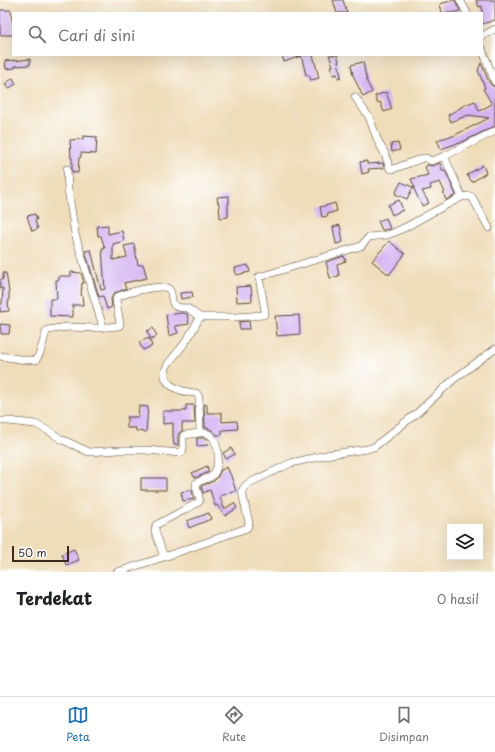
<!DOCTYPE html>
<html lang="id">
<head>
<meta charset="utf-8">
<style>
	body { margin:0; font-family:"Playpen Sans",sans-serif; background:#f2f2f2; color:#202124 }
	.controls { position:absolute; right:12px; bottom:12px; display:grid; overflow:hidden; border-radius:0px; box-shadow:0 4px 16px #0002 }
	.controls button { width:36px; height:36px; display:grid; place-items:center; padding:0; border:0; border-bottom:1px solid #e0e0e0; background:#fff; color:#202124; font:20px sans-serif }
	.scale { position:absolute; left:12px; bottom:10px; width:57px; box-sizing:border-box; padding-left:4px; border:2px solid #3b2a1e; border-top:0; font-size:11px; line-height:14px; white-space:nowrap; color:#3b2a1e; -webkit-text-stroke:3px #fff; paint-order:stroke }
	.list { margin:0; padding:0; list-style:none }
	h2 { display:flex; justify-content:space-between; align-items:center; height:52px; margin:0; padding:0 16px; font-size:17px }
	h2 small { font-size:13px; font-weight:400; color:#757577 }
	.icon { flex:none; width:22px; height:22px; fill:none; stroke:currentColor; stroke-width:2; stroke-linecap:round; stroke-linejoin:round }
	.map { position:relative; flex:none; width:495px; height:572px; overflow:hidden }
	.search { position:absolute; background:#fff; box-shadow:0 4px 16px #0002; left:12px; right:12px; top:12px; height:44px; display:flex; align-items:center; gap:10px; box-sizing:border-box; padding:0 14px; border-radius:0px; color:#757577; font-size:15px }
	.sheet { height:124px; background:#fff }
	nav { display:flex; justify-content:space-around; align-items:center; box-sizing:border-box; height:56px; border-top:1px solid #e0e0e0; background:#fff; font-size:11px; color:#757577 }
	nav a { display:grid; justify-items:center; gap:2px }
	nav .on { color:#1f6fb2 }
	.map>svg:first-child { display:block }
	.building { fill:#d3b3f2 }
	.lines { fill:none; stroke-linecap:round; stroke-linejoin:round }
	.street-casing { stroke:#564535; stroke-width:8 }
	.street { stroke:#fff; stroke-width:7 }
</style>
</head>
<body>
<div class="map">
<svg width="495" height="572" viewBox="0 0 495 572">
	<rect width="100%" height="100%" fill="#fff"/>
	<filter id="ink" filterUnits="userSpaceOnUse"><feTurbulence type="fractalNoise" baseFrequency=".025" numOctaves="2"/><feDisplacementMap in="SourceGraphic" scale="8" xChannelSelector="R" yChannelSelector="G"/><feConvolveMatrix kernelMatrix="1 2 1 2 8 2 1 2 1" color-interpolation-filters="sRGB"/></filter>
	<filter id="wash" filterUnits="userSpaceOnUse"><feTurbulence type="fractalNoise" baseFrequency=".012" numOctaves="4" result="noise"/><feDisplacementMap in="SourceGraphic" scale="16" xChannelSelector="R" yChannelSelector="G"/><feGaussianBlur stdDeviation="0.9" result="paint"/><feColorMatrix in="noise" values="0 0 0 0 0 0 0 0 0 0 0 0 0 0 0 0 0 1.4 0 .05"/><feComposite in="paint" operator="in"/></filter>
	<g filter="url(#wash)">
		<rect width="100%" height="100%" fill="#efddba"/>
		<g id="blocks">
			<path class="building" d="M333,0H343L347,13H337Z
				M454,0H455L460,11L453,13H442L440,4Z
				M476,0H495V20L482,24V6L479,7Z
				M0,10H11L12,21H13V35H0Z
				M282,55H300L301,56L284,62Z
				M301,55H313L319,78L311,80L309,75H306Z
				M329,55H337L339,61H338L341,77L338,78L337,74L333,75L331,66H333Z
				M30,59V65L15,66V68L6,69L5,61L14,60V61Z
				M363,62L367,82L372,92L363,97L353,75L351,65Z
				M481,63L490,84L495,87V126L458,144V143L441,149L437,140L451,136V137L489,118L468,115L451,122L448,115L465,105L475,101L479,111L492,104L483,89L485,88L478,70Z
				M13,78L16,84L8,89L5,84Z
				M386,92L392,109L384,112L380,102L377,103L375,96Z
				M83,136L97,137L96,154L81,153V157L79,158L78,173L72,172V158H71L70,140L83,139Z
				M398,143L400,150L392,152L391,144Z
				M367,161V164L383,163L384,168L368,169L369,172L362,174L360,162Z
				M440,163L442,170H445L456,195L446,200L443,193L445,192L440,182L430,185L431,189L422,191L429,203L422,206L413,187L407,199L395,194L401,182L415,188L411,179L428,175L425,167L428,165L433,166Z
				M483,165L486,173L472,182L467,175Z
				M229,196V203H228V217L220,218L219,203H218L217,197Z
				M399,200L403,210L392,215L388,205Z
				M335,203L337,211L327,214L328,216L322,217L320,207L328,205Z
				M35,214L37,220L35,221L38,229L32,231L27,216Z
				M386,218L390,229L382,230L378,221Z
				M108,225V234L122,231L124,241L113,244V260L127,257L124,246L134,244L138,265L143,264L147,278L124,283L126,289L114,293L111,299L112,307L107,309L103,296L99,297L85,251L91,250L101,290L105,289L102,249H105L101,236H98L97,226Z
				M340,225L343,242L336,244L333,227Z
				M389,241L405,254L389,275L372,261Z
				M344,256L346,261L337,264L339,276L330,278L326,262Z
				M248,265L250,272L236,275L235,268Z
				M71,272L81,273L84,283H82L81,296L82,295L83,305H73V317L50,316V299H57L56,280H59V276H71Z
				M3,273H6L7,279L9,293V302H8L9,311L0,312V304H2L3,288L0,289V280L3,279Z
				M251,286L252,301L237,302L236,287Z
				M192,292L193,297L181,299L180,293Z
				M182,313L187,314L189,324L175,326L178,333L169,336L166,315Z
				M299,315L300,334L277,336L275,316Z
				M249,321L250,329H240L239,322Z
				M0,324L10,325L9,334H1Z
				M153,328L157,336L151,339L147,331Z
				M149,338L152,346L143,350L139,342Z
				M204,404L207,405V413H222V422L237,421L238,429L222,430V435H217L213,431L208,428H205Z
				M186,405H194L195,423H182V431L179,433L178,437V445H174L173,437V423L163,424V411H186Z
				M139,406L148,407L146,432L136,431V428H127V417H138Z
				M197,438H205L207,439L208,445L197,446Z
				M231,448L235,454L226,459L223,453Z
				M207,466L209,472L195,478L192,473Z
				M227,467L231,476L236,491L220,496L224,509L234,503L237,508L225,516L217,505L215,506L210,490L203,493L201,486L214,481L217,478L221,470Z
				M141,478H166V490H141Z
				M192,490L194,499L183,501L181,492Z
				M209,513L211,519L189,528L187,521Z
				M74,549L79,560L66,565L62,554Z"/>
		</g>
	</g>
	<g filter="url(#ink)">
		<use href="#blocks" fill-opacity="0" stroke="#564535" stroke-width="1"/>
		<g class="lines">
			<g class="street-casing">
				<path id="street" d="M460,0L467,13
					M482,36L495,29
					M482,49L495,82
					M355,97L369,117L378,141L385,154L390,169H393L423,158H426L431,161L445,156
					M67,169L68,189L75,234L103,327
					M462,197L445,158V156L495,131
					M0,356L26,360H36L40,353L46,332L48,330L67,327L96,328L119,326L120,324L116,300L117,297C126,293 162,283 169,289C173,293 170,302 175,306C179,309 183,307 187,308C192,310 195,315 200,317
					M0,421H9L35,424L49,431L61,439L89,452L119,450H145L181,453C186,448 181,441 184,435L200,433L199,398L198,395L196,393C180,392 156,384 168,364C173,357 179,351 184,344C190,336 195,326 200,317H235L264,315L265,311L259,277L361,246L369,237L387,235L393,233L406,227L431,213L462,197L470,196L472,197L489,228
					M164,557L155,531L156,525L199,502C201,495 195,490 196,483C201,479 208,480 213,475C221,466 220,437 206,433C205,433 201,433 200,433
					M117,572L164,557L247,528L249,523L242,492L243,489L247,484L291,463L331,454L367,449L374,447L417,413L454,379L495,349"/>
			</g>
			<use href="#street" class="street"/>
		</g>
	</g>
</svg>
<div class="controls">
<button><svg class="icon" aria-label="layers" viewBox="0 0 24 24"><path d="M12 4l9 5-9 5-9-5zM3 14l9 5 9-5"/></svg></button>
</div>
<div class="scale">50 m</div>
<div class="search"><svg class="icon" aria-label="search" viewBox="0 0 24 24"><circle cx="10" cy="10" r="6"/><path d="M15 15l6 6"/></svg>Cari di sini</div>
</div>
<section class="sheet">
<h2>Terdekat<small>0 hasil</small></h2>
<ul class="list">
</ul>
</section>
<nav>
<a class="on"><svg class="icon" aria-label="map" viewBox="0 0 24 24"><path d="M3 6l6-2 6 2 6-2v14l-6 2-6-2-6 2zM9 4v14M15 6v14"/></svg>Peta</a>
<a><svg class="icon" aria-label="directions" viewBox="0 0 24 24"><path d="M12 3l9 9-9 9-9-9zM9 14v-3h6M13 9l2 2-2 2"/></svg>Rute</a>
<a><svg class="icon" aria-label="saved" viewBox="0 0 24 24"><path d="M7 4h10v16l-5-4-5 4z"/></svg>Disimpan</a>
</nav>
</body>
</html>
